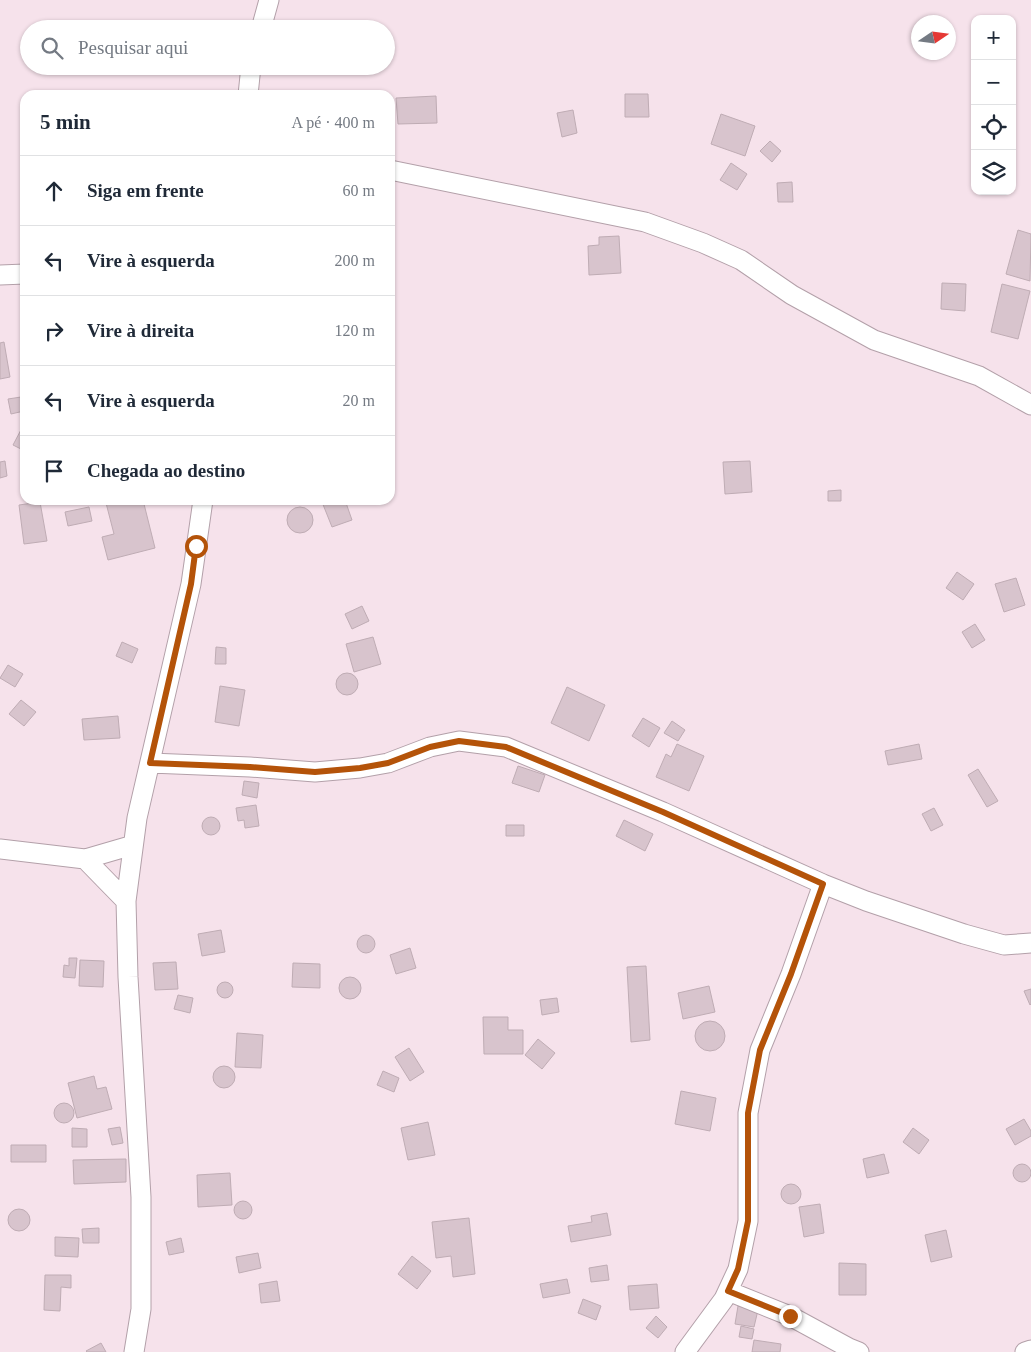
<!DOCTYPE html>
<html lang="pt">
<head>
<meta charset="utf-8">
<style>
	body { margin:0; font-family:"Times New Roman",serif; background:#f2f2f3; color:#1f2937 }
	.controls { position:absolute; right:15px; top:15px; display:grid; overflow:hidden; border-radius:10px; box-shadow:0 1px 4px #0004 }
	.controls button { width:45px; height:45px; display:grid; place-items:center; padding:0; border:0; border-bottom:1px solid #e0e1e3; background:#fff; color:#1f2937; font:25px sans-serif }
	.compass { position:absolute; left:911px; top:15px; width:45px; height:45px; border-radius:50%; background:#fff; box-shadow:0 1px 4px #0004; rotate:77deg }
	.stop { position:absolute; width:15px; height:15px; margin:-11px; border:4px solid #b45309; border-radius:50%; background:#fff }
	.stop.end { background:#b45309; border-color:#fff; box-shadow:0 1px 5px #0008 }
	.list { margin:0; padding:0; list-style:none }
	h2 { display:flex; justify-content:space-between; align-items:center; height:65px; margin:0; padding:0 20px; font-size:21px }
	h2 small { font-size:16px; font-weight:400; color:#747a83 }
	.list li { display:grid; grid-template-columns:32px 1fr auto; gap:15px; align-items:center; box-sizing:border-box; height:70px; padding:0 20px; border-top:1px solid #e0e1e3 }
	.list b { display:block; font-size:19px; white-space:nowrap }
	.list em { font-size:16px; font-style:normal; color:#747a83 }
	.icon { flex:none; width:28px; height:28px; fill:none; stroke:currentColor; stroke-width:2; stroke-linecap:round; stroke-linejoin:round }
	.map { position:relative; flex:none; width:1031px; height:1352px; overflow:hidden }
	.search { position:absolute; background:#fff; box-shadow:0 1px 4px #0004; left:20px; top:20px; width:375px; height:55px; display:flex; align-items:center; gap:12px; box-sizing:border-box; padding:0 18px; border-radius:28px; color:#747a83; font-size:19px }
	.panel { position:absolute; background:#fff; box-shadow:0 1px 4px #0004; left:20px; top:90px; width:375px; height:415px; border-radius:15px }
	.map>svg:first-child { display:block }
	.building { fill:#d8c4cd; stroke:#bfacb4 }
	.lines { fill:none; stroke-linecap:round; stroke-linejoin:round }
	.minor-casing { stroke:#b3a0a9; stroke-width:21 }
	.minor { stroke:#fff; stroke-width:19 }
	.route { stroke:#b45309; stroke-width:6 }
</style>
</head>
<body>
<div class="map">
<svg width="1031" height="1352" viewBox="0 0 1031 1352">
	<rect width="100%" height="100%" fill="#f6e2eb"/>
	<path class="building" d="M625,94H648L649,117H625Z
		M436,96L437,123L398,124L396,98Z
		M573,110L577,133L562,137L557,113Z
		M721,114L755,126L745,156L711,144Z
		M770,141L781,151L772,162L760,151Z
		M731,163L747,174L737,190L720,180Z
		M792,182L793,202H778L777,183Z
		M1018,230L1031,234L1030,281L1006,274Z
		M619,236L621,273L589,275L588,246L599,245V237Z
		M942,283L966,284L965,311L941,309Z
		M1002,284L1030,291L1018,339L991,332Z
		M4,342L10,377L0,379V343Z
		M21,397L24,411L11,414L8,399Z
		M23,426L25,427V451L13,445Z
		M5,461L7,476L0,478V462Z
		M750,461L752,492L725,494L723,462Z
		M841,490V501H828V491Z
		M116,500H143L155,548L108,560L102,537L114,534L106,503Z
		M327,500H345L352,520L332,527L322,502Z
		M40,502L47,541L24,544L19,505Z
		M89,507L92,521L68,526L65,512Z
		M287 520a13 13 0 1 1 26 0a13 13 0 1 1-26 0Z
		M957,572L974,584L963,600L946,588Z
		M1016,578L1025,605L1004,612L995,584Z
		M362,606L369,621L352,629L345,614Z
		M975,624L985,640L972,648L962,632Z
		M373,637L381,664L354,672L346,644Z
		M122,642L138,649L132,663L116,656Z
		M216,647L226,648V664H215Z
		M8,665L23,674L15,687L0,678Z
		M336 684a11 11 0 1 1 22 0a11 11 0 1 1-22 0Z
		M220,686L245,690L239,726L215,722Z
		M567,687L605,705L589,741L551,723Z
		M21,700L36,712L24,726L9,714Z
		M118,716L120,738L84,740L82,719Z
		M643,718L660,728L649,747L632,736Z
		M672,721L685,730L678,741L664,733Z
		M677,744L704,756L689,791L656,777L666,754L671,757Z
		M919,744L922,759L888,765L885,751Z
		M518,766L545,775L539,792L512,783Z
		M978,769L998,801L987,807L968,775Z
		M244,781L259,783L257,798L242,795Z
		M256,805L259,826L245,828L244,820L238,821L236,808Z
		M934,808L943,825L931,831L922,814Z
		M202 826a9 9 0 1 1 18 0a9 9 0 1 1-18 0Z
		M624,820L653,834L645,851L616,836Z
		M506,825H524V836H506Z
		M221,930L225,952L202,956L198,934Z
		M357 944a9 9 0 1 1 18 0a9 9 0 1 1-18 0Z
		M410,948L416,968L396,974L390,955Z
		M69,958H77L75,978L63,977L64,965L69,966Z
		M80,960L104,961L103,987L79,986Z
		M176,962L178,989L155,990L153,963Z
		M293,963L320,964V988L292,987Z
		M646,966L650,1040L631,1042L627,967Z
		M339 988a11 11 0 1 1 22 0a11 11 0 1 1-22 0Z
		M217 990a8 8 0 1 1 16 0a8 8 0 1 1-16 0Z
		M709,986L715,1012L683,1019L678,993Z
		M1031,989V1004L1030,1005L1024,991Z
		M178,995L193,998L190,1013L174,1009Z
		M557,998L559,1012L542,1015L540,1000Z
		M483,1017H508V1030H523V1054H484Z
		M695 1036a15 15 0 1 1 30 0a15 15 0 1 1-30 0Z
		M237,1033L263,1035L261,1068L235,1067Z
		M538,1039L555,1053L542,1069L525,1055Z
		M409,1048L424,1072L410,1081L395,1057Z
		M213 1077a11 11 0 1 1 22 0a11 11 0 1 1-22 0Z
		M383,1071L399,1078L394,1092L377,1085Z
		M94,1076L97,1089L106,1087L112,1109L77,1118L68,1083Z
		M681,1091L716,1098L710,1131L675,1124Z
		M54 1113a10 10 0 1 1 20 0a10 10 0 1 1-20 0Z
		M1024,1119L1031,1131V1136L1015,1145L1006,1129Z
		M428,1122L435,1155L408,1160L401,1128Z
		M120,1127L123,1143L112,1145L108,1129Z
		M72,1128L87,1129V1147H72Z
		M913,1128L929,1140L919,1154L903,1142Z
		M11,1145H46V1162H11Z
		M884,1154L889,1173L867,1178L863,1159Z
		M126,1159V1182L74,1184L73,1160Z
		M1013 1173a9 9 0 1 1 18 0a9 9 0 1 1-18 0Z
		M230,1173L232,1205L198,1207L197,1175Z
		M781 1194a10 10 0 1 1 20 0a10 10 0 1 1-20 0Z
		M234 1210a9 9 0 1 1 18 0a9 9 0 1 1-18 0Z
		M820,1204L824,1233L804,1237L799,1207Z
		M8 1220a11 11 0 1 1 22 0a11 11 0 1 1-22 0Z
		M607,1213L611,1235L571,1242L568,1226L592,1222L591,1216Z
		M469,1218L475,1274L453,1277L451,1256L436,1258L432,1222Z
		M99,1228V1243H83L82,1229Z
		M946,1230L952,1257L931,1262L925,1235Z
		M55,1237L79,1238L78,1257L55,1256Z
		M181,1238L184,1252L169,1255L166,1242Z
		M258,1253L261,1268L239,1273L236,1257Z
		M412,1256L431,1271L417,1289L398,1274Z
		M839,1263L866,1264V1295H839Z
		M607,1265L609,1280L591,1282L589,1268Z
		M45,1275H71V1288L61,1287L60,1311L44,1310Z
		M567,1279L570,1293L543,1298L540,1284Z
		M277,1281L280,1301L261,1303L259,1284Z
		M657,1284L659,1308L630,1310L628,1286Z
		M583,1299L601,1306L596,1320L578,1313Z
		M738,1306L758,1310L754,1327L735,1324Z
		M656,1316L667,1327L658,1338L646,1328Z
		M741,1326L754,1329L752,1339L739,1337Z
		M754,1340L781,1344L780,1352H752Z
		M101,1343L106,1352H87L86,1351Z"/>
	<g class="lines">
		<g class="minor-casing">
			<path id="minor" d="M261,29L269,0
				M248,95L251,66
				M390,170L645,222L703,243L741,260L792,295L874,340L979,376L1031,405
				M0,275L25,274
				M150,763L250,767L315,772L360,768L388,763L430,747L459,741L506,747L663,812L823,884L866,901L964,934L1004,945L1031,943
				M0,849L85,859L133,845
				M85,859L126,901
				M728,1291L790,1316L849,1348L859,1352
				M134,1352L141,1309V1197L128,977L126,901L137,818L191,584L203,500
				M685,1352L724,1299L738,1269L748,1221V1113L760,1050L791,974L823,884
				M1025,1352L1031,1350"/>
		</g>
		<use href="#minor" class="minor"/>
	</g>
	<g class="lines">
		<path class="route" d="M196,546L191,584L150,763L250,767L315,772L360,768L388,763L430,747L459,741L506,747L663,812L823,884L791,974L760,1050L748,1113V1221L738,1269L728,1291L790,1316"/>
	</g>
</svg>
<div class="controls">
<button>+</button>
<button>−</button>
<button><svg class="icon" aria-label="locate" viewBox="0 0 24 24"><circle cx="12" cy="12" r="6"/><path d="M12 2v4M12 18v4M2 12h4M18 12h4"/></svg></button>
<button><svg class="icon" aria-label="layers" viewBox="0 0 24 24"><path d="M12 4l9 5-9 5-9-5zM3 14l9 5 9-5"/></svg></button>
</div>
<svg class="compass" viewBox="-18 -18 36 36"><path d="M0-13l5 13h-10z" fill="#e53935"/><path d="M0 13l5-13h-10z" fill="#747a83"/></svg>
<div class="stop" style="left:196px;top:546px"></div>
<div class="stop end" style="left:790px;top:1316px"></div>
<div class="search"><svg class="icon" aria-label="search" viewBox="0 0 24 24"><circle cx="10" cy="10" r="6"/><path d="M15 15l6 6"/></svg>Pesquisar aqui</div>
<section class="panel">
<h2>5 min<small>A pé · 400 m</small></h2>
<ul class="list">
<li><svg class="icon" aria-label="ahead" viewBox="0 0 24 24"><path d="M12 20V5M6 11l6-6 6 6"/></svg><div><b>Siga em frente</b></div><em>60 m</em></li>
<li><svg class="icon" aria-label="left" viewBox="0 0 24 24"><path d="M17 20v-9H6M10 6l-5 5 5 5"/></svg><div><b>Vire à esquerda</b></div><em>200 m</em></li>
<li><svg class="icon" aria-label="right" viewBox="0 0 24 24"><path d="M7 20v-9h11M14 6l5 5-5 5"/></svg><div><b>Vire à direita</b></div><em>120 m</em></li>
<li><svg class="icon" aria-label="left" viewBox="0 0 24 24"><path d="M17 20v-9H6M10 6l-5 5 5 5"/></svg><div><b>Vire à esquerda</b></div><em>20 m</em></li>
<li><svg class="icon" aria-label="arrive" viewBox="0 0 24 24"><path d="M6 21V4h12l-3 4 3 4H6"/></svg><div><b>Chegada ao destino</b></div></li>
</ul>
</section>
</div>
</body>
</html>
